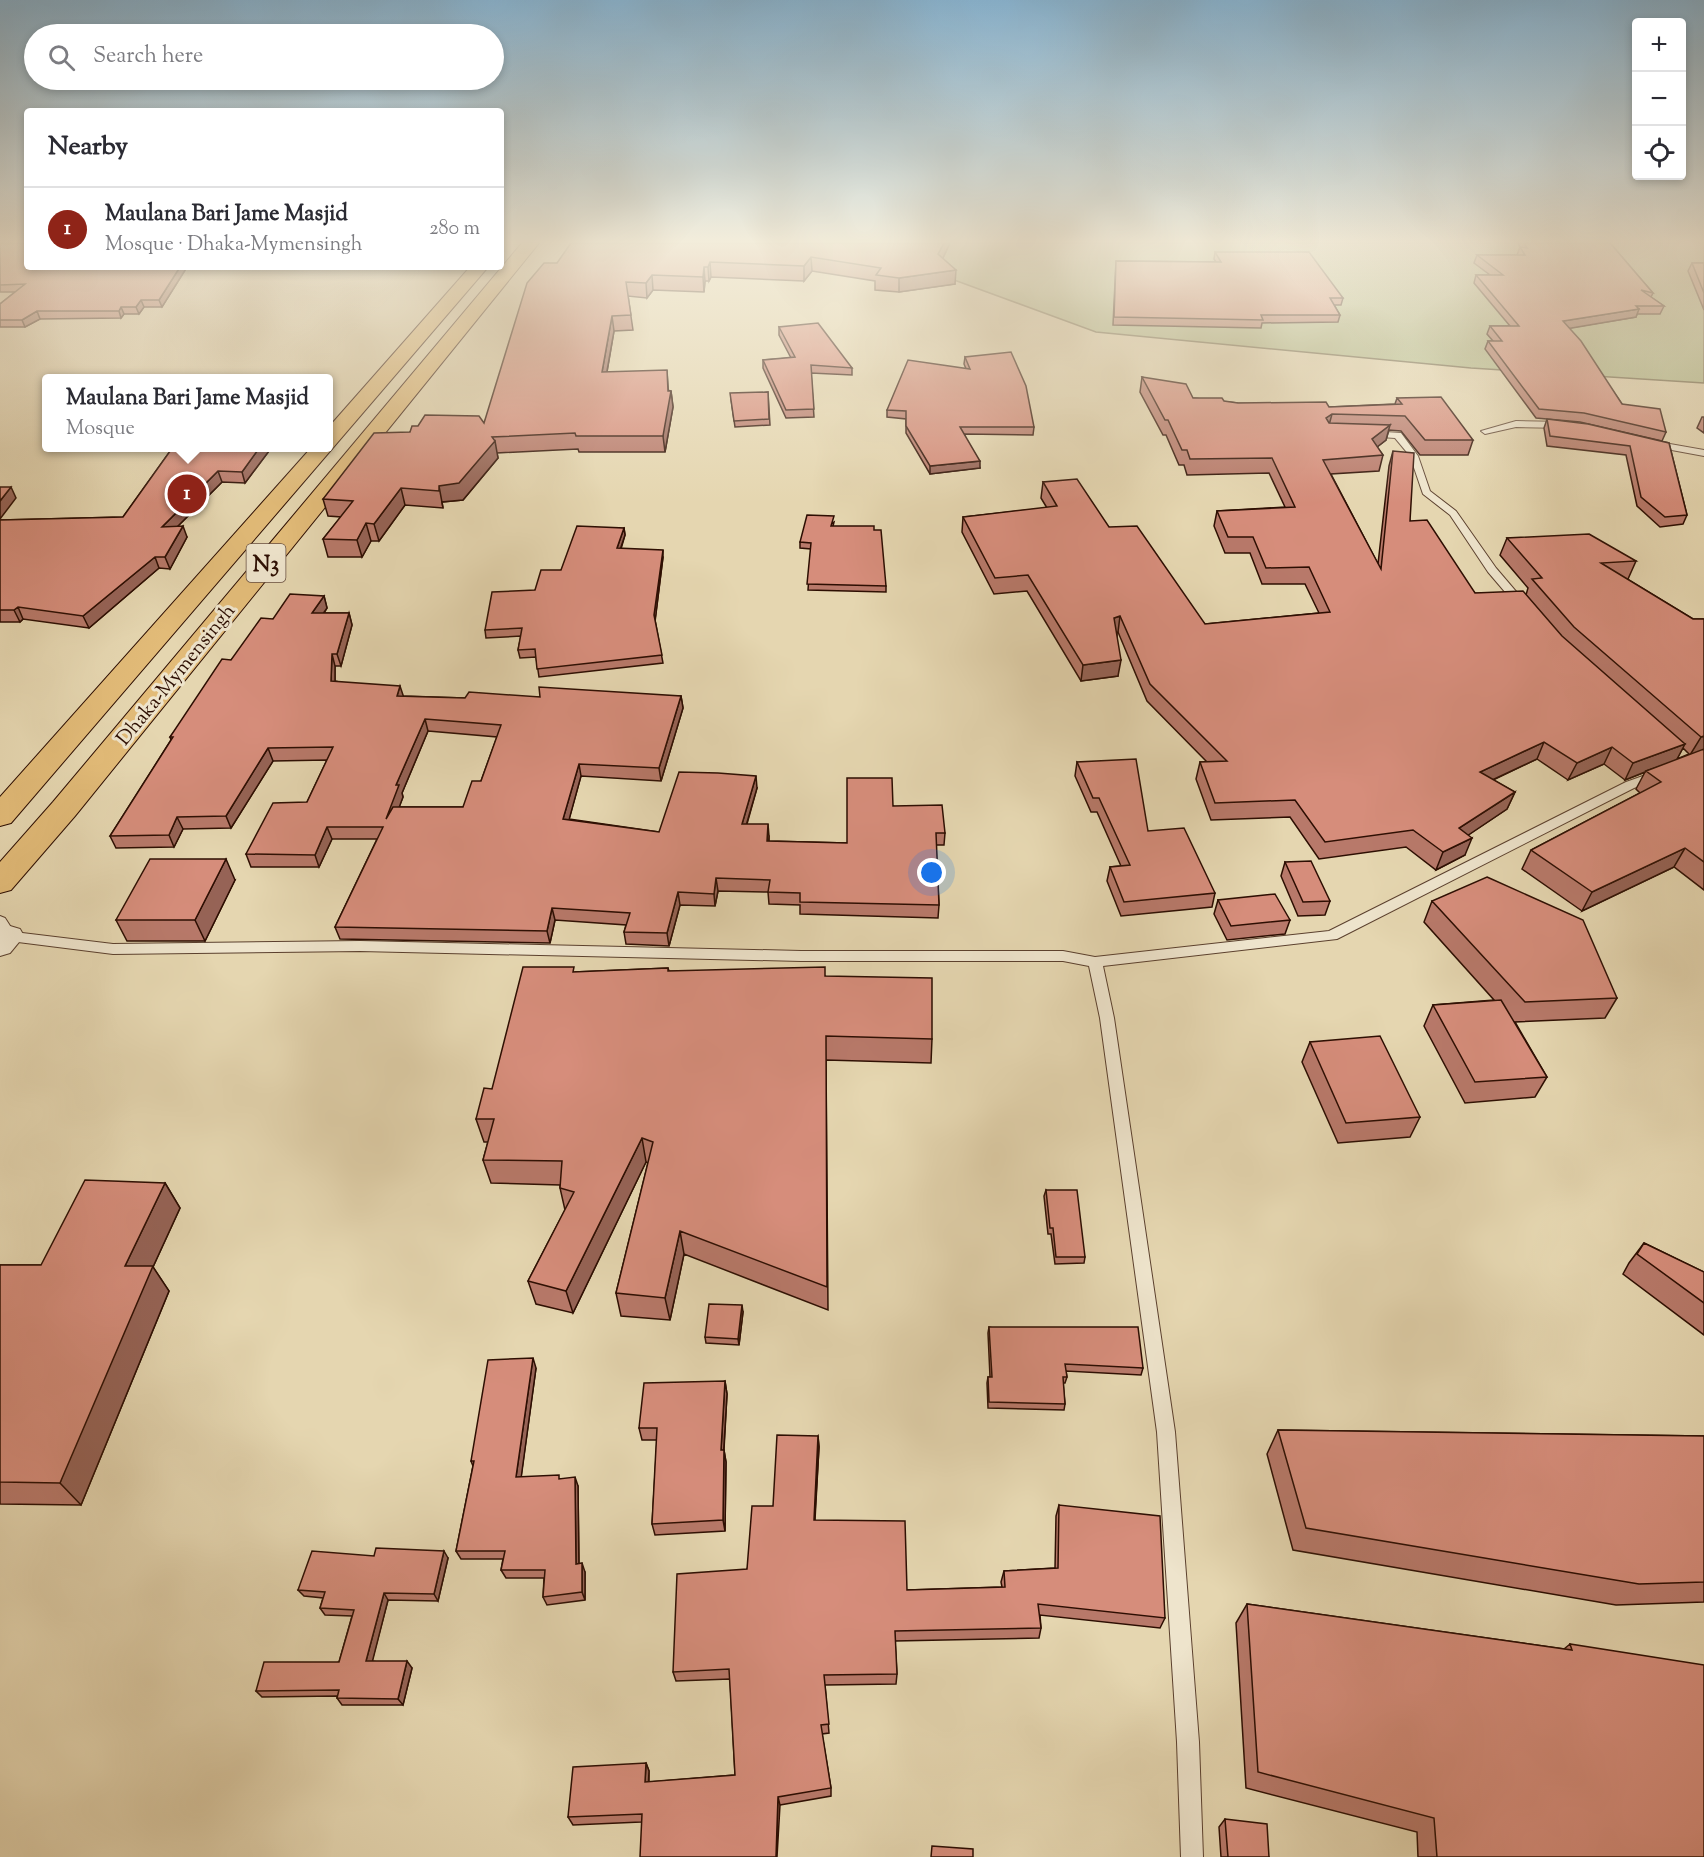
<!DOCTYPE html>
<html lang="en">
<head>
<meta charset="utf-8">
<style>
	body { margin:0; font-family:"Sorts Mill Goudy",serif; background:#f7f7f7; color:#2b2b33 }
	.controls { position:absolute; right:18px; top:18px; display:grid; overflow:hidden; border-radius:6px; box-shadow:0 3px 9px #0003 }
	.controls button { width:54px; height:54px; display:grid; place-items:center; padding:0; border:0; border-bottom:2px solid #e1e1e2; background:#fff; color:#2b2b33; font:30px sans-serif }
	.you { position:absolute; left:932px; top:873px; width:21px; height:21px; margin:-15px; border:4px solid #fff; border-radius:50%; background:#1a73e8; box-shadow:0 0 0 9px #1a73e833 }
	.badge { display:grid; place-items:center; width:39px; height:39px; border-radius:50%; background:#8f2418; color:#fff; font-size:20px; font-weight:700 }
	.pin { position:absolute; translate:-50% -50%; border:3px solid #fff; box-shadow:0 2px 6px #0006 }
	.popup { position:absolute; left:42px; top:374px; width:291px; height:78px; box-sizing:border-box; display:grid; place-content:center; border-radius:6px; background:#fff; filter:drop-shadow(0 2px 4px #0005); font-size:20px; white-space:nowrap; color:#7c7c81 }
	.popup b { font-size:22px; color:#2b2b33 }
	.popup::after { content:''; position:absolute; left:50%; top:100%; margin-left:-12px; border:12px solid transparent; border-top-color:#fff }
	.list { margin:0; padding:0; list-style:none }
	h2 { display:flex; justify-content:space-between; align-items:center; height:78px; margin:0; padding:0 24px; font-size:26px }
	h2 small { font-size:20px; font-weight:400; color:#7c7c81 }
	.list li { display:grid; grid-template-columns:39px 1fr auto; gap:18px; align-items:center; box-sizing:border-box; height:84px; padding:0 24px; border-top:2px solid #e1e1e2 }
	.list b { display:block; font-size:22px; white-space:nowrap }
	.list p { margin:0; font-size:20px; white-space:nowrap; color:#7c7c81 }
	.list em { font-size:20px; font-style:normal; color:#7c7c81 }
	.icon { flex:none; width:33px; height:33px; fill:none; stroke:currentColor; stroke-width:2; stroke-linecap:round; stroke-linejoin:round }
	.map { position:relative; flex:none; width:1704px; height:1857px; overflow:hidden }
	.search { position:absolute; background:#fff; box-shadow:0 3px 9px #0003; left:24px; top:24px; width:480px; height:66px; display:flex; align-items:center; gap:15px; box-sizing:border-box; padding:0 21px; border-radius:33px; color:#7c7c81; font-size:22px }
	.panel { position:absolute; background:#fff; box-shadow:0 3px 9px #0003; left:24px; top:108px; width:480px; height:162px; border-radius:6px }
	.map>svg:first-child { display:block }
	.green { fill:#b4be8c; stroke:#706647; stroke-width:1.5 }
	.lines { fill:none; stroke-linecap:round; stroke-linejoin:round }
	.service-casing { stroke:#5b402e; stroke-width:2 }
	.minor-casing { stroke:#5b402e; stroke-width:2 }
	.trunk-casing { stroke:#2d0e02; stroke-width:2 }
	.service { fill:#eee4cc; fill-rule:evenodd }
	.minor { fill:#eee4cc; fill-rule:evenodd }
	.trunk { fill:#e2bb78; fill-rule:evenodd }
	.wall { fill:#b8796a; stroke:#2d0e02; stroke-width:1.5; fill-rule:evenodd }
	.shaded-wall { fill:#966356; stroke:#2d0e02; stroke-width:1.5 }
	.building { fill:#d68d7b; stroke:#2d0e02; stroke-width:1.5; fill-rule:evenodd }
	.labels { text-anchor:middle; stroke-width:6; stroke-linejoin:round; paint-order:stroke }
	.far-street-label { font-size:20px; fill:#2d0e02; stroke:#eee4cc }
	.shield { fill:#eee4cc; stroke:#674e3f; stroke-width:1.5 }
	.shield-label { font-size:22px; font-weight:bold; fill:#2d0e02 }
</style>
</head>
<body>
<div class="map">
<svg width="1704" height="1857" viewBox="0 0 1704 1857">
	<rect width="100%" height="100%" fill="#e5d6b0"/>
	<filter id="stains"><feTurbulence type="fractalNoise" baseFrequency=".00333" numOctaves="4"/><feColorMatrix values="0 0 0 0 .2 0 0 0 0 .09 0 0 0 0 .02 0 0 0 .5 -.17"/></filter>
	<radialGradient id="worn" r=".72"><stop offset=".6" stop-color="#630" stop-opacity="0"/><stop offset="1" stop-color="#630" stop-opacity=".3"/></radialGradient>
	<path class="green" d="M791,243H1704V383L1471,368L1096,332L946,277Z"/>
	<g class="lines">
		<g class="service-casing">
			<path id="service" d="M1516,421L1564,422L1568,425L1564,428L1516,427L1485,434L1481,431Z
				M1369,431L1401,433L1418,456L1430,491L1456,511L1496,568L1525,602V606H1517L1488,572L1450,515L1423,494L1410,456L1395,438L1366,436L1365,434Z
				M1653,441L1704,450V456L1650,446L1649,444Z
				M1657,771L1663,775L1661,778L1634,788L1337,939L1103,966L1114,1018L1175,1432L1199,1742L1203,1857H1181L1177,1742L1157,1432L1100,1018L1089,966L1063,961H801L360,951L113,954L10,941L5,939L0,932V916L5,918L14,932L113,944L360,941L801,951H1063L1095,957L1329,931L1626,782Z"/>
		</g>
		<g class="minor-casing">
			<path id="minor" d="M10,926L20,929L24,936L10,953L0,956V930Z"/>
		</g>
		<g class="trunk-casing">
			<path id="trunk" d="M522,243H539L75,816L11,890L0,893V862L53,802Z
				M470,267H488L11,823L0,826V797L311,448H328V428Z"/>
		</g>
		<use href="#service" class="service"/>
		<use href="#minor" class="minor"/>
		<use href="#trunk" class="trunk"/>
	</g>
	<path class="wall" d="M0,243L187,267L162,307H144L139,314H124L121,318L40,319L25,327H0V304L15,292H0Z
		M950,243L943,258L955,284L899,292L875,290V281L812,271L804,281L711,277L709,281H705L704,292L653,290L647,298L628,296L633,330L614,331L607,372L671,391L673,407L665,452H579L578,449L497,453L498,458L463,500L442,502L443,508L405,505L379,541H371L362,557H328L323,539L341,517L328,516L323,499L410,432L484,423L557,263Z
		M1518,243H1610L1653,293L1651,297L1664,306L1660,314H1637L1636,317L1569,328L1622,404L1666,432L1662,441L1580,422L1536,418L1485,349L1488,341H1493L1487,334L1490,326H1510L1474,283L1476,275H1490L1474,263L1477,255H1517L1520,247Z
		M1215,252L1343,298L1341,305H1334L1340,315L1338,322L1262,323L1261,328L1113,325L1116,261L1216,262L1214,259Z
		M1692,263H1704V310L1688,271Z
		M779,327L852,368V375L811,373L814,417L786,418L763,368V360L791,358L779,335Z
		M965,357L1034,427L1033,435L964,434L980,468L930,474L906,433V419L887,417V410L966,369L964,364Z
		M1142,377L1193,398L1238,403L1329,407L1395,404L1397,398L1473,440L1468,455H1420L1401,431L1389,430L1386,440L1377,447L1383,455L1379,471L1331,474L1378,564L1389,466L1393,451L1410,521L1475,593L1526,595L1528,588L1500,555L1507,538L1636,561L1628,579H1627L1693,619H1704V890L1674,867L1582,911L1522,869L1531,850L1640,793L1636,789L1645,772L1625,780L1604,764L1568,780L1537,759L1493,780L1515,792L1507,809L1468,835L1465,855L1436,870L1406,847L1319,859L1290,817L1211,820L1196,779L1200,762H1207L1147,701L1118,632L1117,633L1118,676L1081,681L1027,591L994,594L962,532L963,517L1047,508L1041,498L1043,482L1109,527L1205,624L1319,613L1305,584H1262L1250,553H1225L1214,526L1217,511L1285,507L1269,473L1187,475L1184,465H1179L1166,435H1163L1140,392ZM1683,748L1689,754L1677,759Z
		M768,392L770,425L735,427L731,399Z
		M1702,417H1704V433L1697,428Z
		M1547,419L1669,443L1687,515L1683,524L1660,527L1637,506L1626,455L1547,446L1544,428Z
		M173,447H272L245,483L222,482L178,526L187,537L170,569L159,568L89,628L23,619L20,622H0V520L123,517Z
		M834,522L833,526L886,586V592L808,590L811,549L800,548V542Z
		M624,528L625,535L621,549L663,557L655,620L663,663L539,677L536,657L520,658L518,650L521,636L486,638L485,630L535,590L561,570Z
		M324,596L327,608L324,613H349L352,625L341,666H335V681L403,696L465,698L681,696L683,708L661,781L581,776L569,819L659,832L757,788L747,824L769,836V841L847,843L893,806L945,833L944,845H936L939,905L938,918L800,914V905L769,904L768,892L718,891L715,906L680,905L669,946L626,944L624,932L626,925L555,920L550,943L340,939L335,927L377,839H332L319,867H251L246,854L307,802L327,760L273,761L231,828L183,829L174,847L116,848L110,836L171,740L170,737L231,660L273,619ZM428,731L497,737L481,781L463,807H399L403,797L402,793Z
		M1077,762L1148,831L1215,893L1212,907L1121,916L1107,881L1110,867L1121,866L1097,812H1091L1075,776Z
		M1285,862L1330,901L1325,915L1298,916L1281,876Z
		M235,880L205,941H127L116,920Z
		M1218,900L1290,920L1285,934L1227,940L1214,914Z
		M1432,901L1617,998L1605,1018L1515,1022L1547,1077L1535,1097L1465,1103L1424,1026L1433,1005L1494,1000L1424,922Z
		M668,968L669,971L825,976L932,1039L931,1063L826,1060L828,1310L684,1254L670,1320L621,1316L616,1293L648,1163L646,1162L573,1313L536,1304L528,1281L565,1210L560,1188V1185L491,1183L483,1160L488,1142H484L476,1119L492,1089L575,972Z
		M1310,1042L1420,1117L1410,1137L1338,1143L1302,1062Z
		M165,1183L180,1208L153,1267L169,1291L81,1505L0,1504V1265H41Z
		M1046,1190L1085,1257L1084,1263L1055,1264L1051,1234H1048L1044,1196Z
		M1644,1243L1704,1272V1335L1623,1274L1629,1263Z
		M743,1312L739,1345L706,1343L705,1337Z
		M989,1327L1143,1368L1141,1375L1066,1371L1067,1377L1065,1383H1063L1065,1404L1064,1410L988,1408L987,1383L988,1377H990L988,1333Z
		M536,1368L521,1477L561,1479L578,1486L579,1564L585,1572V1600L547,1605L543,1597L544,1578H506L501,1570L503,1559H461L456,1551L473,1466L471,1461Z
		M725,1381L727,1394L724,1450L726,1462L725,1531L655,1535L652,1524L657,1440H642L639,1428Z
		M1278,1430L1704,1436V1602L1616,1605L1293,1550L1267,1454Z
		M818,1436L819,1447L815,1520L907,1590L1002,1587L1001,1582L1004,1571L1055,1568L1056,1516L1059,1505L1165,1618L1160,1628L1040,1615L1041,1628L1039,1638L895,1641L897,1674L896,1684L825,1685L829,1733L822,1734L831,1788V1796L780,1805L641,1822L573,1825L568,1817L646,1763L649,1771V1782L735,1775L730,1679L676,1681L673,1672L747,1569L773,1506Z
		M374,1556L448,1558L438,1601L388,1600L372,1661L412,1668L403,1705H342L337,1698V1696L262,1697L256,1691L339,1662L352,1616L325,1615L320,1608L323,1598L304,1596L298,1590Z
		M1247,1604L1564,1649L1570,1644L1704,1857H1418L1417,1832L1246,1788L1236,1623Z
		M1225,1819L1269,1857H1221L1219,1827Z"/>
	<path class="shaded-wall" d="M944,243H950L938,268V254Z
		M811,257L812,271L804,281V266Z
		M710,262L711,277L709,281L708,267Z
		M180,267H187L162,307L159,300Z
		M704,267L705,281L704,292L703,277Z
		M956,270L955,284L899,292V278Z
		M652,275L653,290L647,298L646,283Z
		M141,300L144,307L139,314L136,307Z
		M121,307L124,314L121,318L119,311Z
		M1639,309L1636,317L1560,330L1563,321Z
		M37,311L40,319L25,327L22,320Z
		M612,316L614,331L604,388L602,372Z
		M667,370L669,401L671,391L673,407L665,452L663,436Z
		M1332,414L1328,429L1326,418Z
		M1390,425L1386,440L1368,454L1372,439Z
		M495,441L498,458L463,500L442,502L443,508L439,486Z
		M260,447H272L245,483L242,472Z
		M980,461V468L930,474V466Z
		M218,471L222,482L166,538L162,527Z
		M11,487L16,498L0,519V501Z
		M401,488L405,505L379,541L374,524Z
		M366,523L371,541L362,557L357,540Z
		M183,526L187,537L170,569L165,557Z
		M624,528L625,535L618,556L617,548Z
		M663,550V557L655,622L654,615Z
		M155,557L159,568L89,628L83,616Z
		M324,596L327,608L316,624L312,613Z
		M18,607L23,619L20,622L14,610Z
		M349,613L352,625L341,666L337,654Z
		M1120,616L1118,632L1112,634L1114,618Z
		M332,654L335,666V693L331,681Z
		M1121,660L1118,676L1081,681L1083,665Z
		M400,686L404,698L397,696Z
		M681,696L683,708L661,781L659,768Z
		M425,719L428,731L402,793L403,797L390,832L386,819L396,785Z
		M1704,736V752L1690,755L1701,737Z
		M1544,742L1537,759L1473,789L1480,772Z
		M1685,744L1676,761L1646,771L1645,772L1625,780L1633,763Z
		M1612,747L1604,764L1568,780L1577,763Z
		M268,748L273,761L231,828L226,816Z
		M579,764L581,776L566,831L563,819Z
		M756,776L757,788L743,836L742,824Z
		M1515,792L1507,809L1452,846L1459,828Z
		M177,817L183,829L174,847L169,835Z
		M768,824L769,836L768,854L767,841Z
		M327,827L332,839L319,867L315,855Z
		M1472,838L1465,855L1436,870L1443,852Z
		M1685,848L1674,867L1582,911L1592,892Z
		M226,859L235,880L205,941L195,920Z
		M716,878L718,891L715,906L714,894Z
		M678,892L680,905L669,946L667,933Z
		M552,908L555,920L550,943L547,931Z
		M642,1138L646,1162L573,1313L566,1291Z
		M165,1183L180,1208L153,1267L169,1291L81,1505L60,1483L125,1266Z
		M680,1231L684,1254L670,1320L665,1298Z
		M742,1305L743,1312L739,1345L738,1339Z
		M533,1358L536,1368L520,1486L516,1477Z
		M725,1381L727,1394L723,1462L721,1450Z
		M818,1436L819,1447L814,1530V1520Z
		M724,1450L726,1462L725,1531L723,1520Z
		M575,1477L578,1486L579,1573L576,1564Z
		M444,1551L448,1558L438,1601L434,1594Z
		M582,1563L585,1572V1600L582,1592Z
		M384,1593L388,1600L371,1667L366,1661Z
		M407,1661L412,1668L403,1705L398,1699Z
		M646,1763L649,1771L648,1791L645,1782Z
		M778,1797L780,1805L777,1857H776Z"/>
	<path class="building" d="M0,243H27V267H180L159,300H141L136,307H121L119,311H37L22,320H0V304L25,284L0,285Z
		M571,243H944L938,254L956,270L899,278L876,275L881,268L811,257L804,266L710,262L708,267H704L703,277L652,275L646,283L626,282L631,315L612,316L602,372L667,370L668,391H671L663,436H576L575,433L492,437L495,441L459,483L439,486V491L401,488L374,524L366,523L357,540L323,539L353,501L323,499L374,433L410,432L412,426H418L425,415L479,416L484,423L527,283L544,263H557Z
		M1524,243H1610L1653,293L1641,290L1664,306H1636L1639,309L1563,321L1581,341L1622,404L1660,409L1666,432L1584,413L1539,409L1488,341H1502L1490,326H1519L1476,275H1503L1477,255H1525L1520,247L1527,248Z
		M1215,252H1309L1343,298H1330L1340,315H1261L1263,320L1114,317L1116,261L1221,262Z
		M1692,263H1704V293Z
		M818,323L852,368L811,365L814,409L786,410L763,360L795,357L779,327Z
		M1011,352L1026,386L1034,427H960L980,461L930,466L906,426V411L887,410L908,360L970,369L965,357Z
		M1142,377L1186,384L1193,398H1222L1224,401L1238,403L1326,402L1329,407L1402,404L1397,398L1441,397L1473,440H1425L1405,416L1332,414L1326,418L1329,423L1390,425L1372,439L1383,455L1323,460L1381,569L1393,451L1414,453L1410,521L1427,520L1475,593L1523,591L1562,636L1685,744L1633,763L1612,747L1577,763L1544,742L1480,772L1515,792L1459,828L1472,838L1443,852L1413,830L1325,842L1295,800L1215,803L1200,762L1227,761L1150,684L1120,616L1114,618L1121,660L1083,665L1028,575L995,578L963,517L1057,506L1043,482L1077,479L1109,527L1137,526L1205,624L1330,612L1309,567L1266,568L1253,537H1228L1217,511L1295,507L1272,458L1190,459L1187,450H1182L1168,420H1165Z
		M768,392L769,419L734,421L730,393Z
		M1547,419L1588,424L1669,443L1687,515L1665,517L1641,497L1630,446L1550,436Z
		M173,447H260L242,472L218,471L162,527L183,526L165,557H155L83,616L18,607L14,610H0V520L123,517Z
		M0,487H11L0,501Z
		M807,515L834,516L831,526H874V530H881L886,586L807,584L811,543L800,542Z
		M577,526L624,528L617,548L663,550L654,615L662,655L537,669L535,649L518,650L522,628L485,630L492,592L535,590L541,570H561Z
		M1589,534L1636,561L1601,563L1693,619H1704V736L1701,737L1574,627L1532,579L1542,578L1507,538Z
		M290,594L324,596L312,613H349L337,654H332L331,681L400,686L397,696L465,698L469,692L540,697L539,687L681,696L659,768L579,764L563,819L659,832L679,772L718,773L756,776L742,824H768L767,841L847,843V778H892L893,806L942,805L945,833H936L939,905L800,902V893L768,892L770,880L716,878L714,894L678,892L667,933L624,932L630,913L552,908L547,931L335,927L383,827H327L315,855L246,854L273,803L307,802L333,747L268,748L226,816L177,817L169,835L110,836L173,737H170L222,659L231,660L261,618L273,619ZM425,719L501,725L481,781H472L463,807H393L386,819L399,785H396Z
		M1704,749V862L1685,848L1592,892L1531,850L1661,782L1646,771Z
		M1136,759L1148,831L1184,828L1215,893L1124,902L1110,867L1130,865L1099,798H1093L1077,762Z
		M150,859H226L195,920H116Z
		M1311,861L1330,901L1303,902L1285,862Z
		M1487,877L1583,920L1617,998L1525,1002L1432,901Z
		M1275,894L1290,920L1231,926L1218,900Z
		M523,967H574L573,972L668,968V971L825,967V976L932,978V1039L826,1036L827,1287L680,1231L665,1298L616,1293L653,1142L642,1138L566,1291L528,1281L574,1192L560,1188L562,1161L483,1160L494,1119H476L484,1088L492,1089Z
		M1501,1000L1547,1077L1475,1082L1433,1005Z
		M1380,1036L1420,1117L1346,1123L1310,1042Z
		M85,1180L165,1183L125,1266H153L60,1483L0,1482V1265H41Z
		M1046,1190H1077L1085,1257H1056L1053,1228H1050Z
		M1644,1243L1704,1272V1303L1637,1254Z
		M709,1304L742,1305L738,1339L705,1337Z
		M989,1327H1138L1143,1368L1065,1364L1067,1377H1063L1065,1404L989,1402L988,1377H992Z
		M533,1358L516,1477L559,1475V1479L575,1477L576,1564L582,1563V1592L543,1597L545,1570H501L505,1551H456L474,1461H471L488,1360Z
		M725,1381L721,1450H724L723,1520L652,1524L657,1428H639L644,1383Z
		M1278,1430L1704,1436V1582L1639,1584L1306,1528Z
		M777,1435L818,1436L814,1520L905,1521L907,1590L1005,1587L1004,1571L1058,1568L1059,1505L1160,1516L1165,1618L1038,1604L1041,1628L895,1631L897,1674L824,1675L829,1724L821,1725L831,1788L778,1797L776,1857H640L642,1814L568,1817L573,1767L646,1763L645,1782L735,1775L729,1669L673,1672L677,1574L747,1569L752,1506H773Z
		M376,1548L444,1551L434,1594L384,1593L366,1661H407L398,1699L337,1698L339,1690L256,1691L264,1662H339L354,1610L320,1608L325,1592L298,1590L312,1551L374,1556Z
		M1247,1604L1572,1650L1570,1644L1704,1665V1857H1437L1434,1818L1258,1772Z
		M1225,1819L1267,1824L1269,1857H1228Z
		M932,1846L973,1849V1857H931Z"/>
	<linearGradient id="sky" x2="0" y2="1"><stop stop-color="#88b5d3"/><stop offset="0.48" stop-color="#f3eddb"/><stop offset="1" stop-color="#f3eddb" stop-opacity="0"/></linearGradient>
	<rect width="1704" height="503" fill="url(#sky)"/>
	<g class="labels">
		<g class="far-street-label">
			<text transform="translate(175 674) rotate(-51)" y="7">Dhaka-Mymensingh</text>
		</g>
		<rect class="shield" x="246.5" y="544" width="39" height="38" rx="4.5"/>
		<g class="shield-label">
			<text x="266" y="571">N3</text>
		</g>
	</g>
	<rect width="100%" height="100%" filter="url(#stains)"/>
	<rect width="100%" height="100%" fill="url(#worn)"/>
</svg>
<div class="controls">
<button>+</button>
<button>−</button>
<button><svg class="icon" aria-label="locate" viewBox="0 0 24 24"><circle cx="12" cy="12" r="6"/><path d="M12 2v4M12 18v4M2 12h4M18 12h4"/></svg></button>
</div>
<div class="you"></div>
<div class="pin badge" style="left:187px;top:494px">1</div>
<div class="popup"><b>Maulana Bari Jame Masjid</b>Mosque</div>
<div class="search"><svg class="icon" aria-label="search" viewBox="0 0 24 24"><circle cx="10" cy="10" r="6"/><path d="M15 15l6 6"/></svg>Search here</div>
<section class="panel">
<h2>Nearby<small></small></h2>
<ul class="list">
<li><span class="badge">1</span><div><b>Maulana Bari Jame Masjid</b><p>Mosque · Dhaka-Mymensingh</p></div><em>280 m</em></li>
</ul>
</section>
</div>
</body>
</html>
